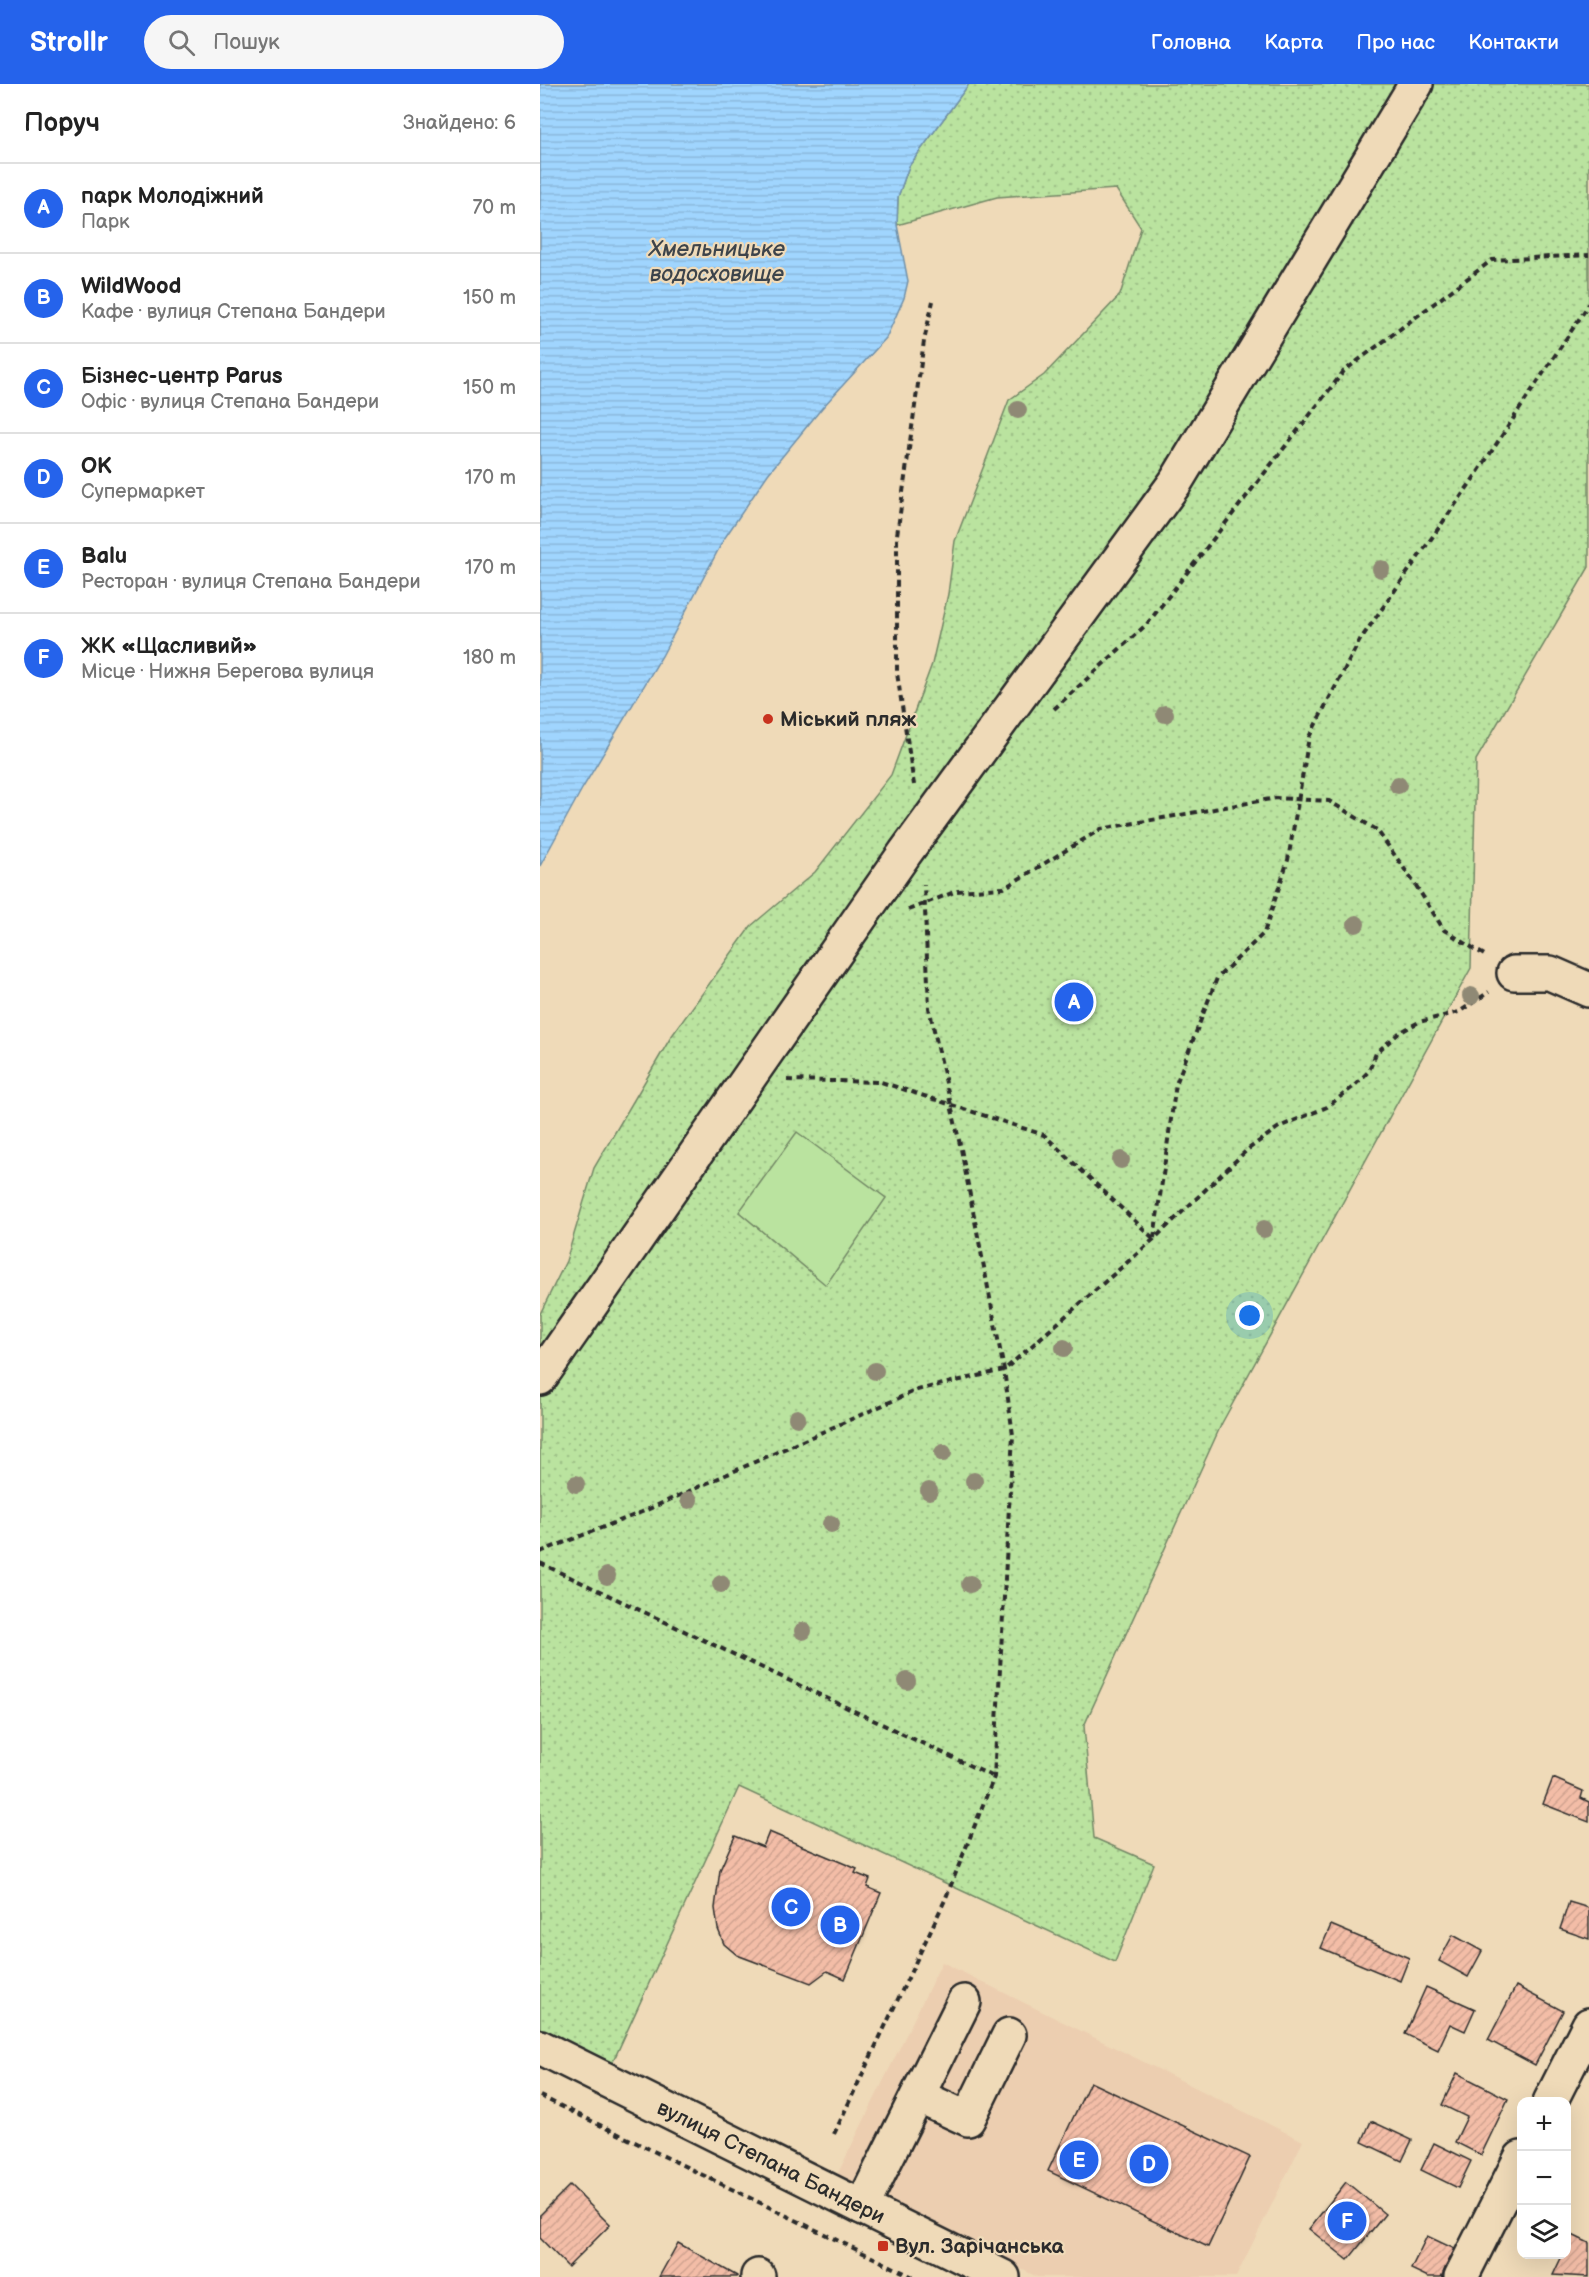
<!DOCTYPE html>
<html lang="uk">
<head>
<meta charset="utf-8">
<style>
	body { margin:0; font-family:"Balsamiq Sans",sans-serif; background:#f6f6f6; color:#222 }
	.controls { position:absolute; right:18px; bottom:18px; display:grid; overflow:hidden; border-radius:12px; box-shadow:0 6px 24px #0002 }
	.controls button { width:54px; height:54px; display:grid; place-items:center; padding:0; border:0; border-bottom:2px solid #e0e0e0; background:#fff; color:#222; font:30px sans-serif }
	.you { position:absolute; left:710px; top:1232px; width:21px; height:21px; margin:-15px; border:4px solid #fff; border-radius:50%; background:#1a73e8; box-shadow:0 0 0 9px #1a73e833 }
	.badge { display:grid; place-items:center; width:39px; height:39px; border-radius:50%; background:#2563eb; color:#fff; font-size:20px; font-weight:700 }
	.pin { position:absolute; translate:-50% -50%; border:3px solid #fff; box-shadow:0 2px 6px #0006 }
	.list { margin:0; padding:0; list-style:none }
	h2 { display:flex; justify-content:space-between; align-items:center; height:78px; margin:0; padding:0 24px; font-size:26px }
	h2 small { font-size:20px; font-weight:400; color:#767676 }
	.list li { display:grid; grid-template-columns:39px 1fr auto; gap:18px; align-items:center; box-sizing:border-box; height:90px; padding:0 24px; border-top:2px solid #e0e0e0 }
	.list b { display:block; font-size:22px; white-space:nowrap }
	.list p { margin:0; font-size:20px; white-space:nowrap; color:#767676 }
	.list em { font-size:20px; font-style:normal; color:#767676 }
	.icon { flex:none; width:33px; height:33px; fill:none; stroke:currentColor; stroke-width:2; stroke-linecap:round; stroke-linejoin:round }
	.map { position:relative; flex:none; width:1049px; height:2193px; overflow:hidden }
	header { display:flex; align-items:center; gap:36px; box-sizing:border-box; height:84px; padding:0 30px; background:#2563eb; color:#fff }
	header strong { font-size:28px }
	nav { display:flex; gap:33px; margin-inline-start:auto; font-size:21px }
	.search { width:420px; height:54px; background:#f6f6f6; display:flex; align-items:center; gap:15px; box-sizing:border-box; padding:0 21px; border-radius:33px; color:#767676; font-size:22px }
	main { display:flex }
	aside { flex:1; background:#fff }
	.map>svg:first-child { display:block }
	.built { fill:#ecceb0 }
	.park { fill:url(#park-dots); stroke:#728765; stroke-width:1.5 }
	.pitch { fill:#bae39f; stroke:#728765; stroke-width:1.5 }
	.water { fill:url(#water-rules); stroke:#7191aa; stroke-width:1.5 }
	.building { fill:url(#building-hatch); stroke:#2b2b2b; stroke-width:1.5 }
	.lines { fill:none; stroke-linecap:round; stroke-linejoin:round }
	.minor-casing { stroke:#2b2b2b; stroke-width:38 }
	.major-casing { stroke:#2b2b2b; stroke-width:38 }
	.path { stroke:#2b2b2b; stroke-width:4; stroke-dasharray:6 4.5; stroke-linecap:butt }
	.minor { stroke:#efdab8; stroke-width:33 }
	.major { stroke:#efdab8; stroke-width:33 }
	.tree { fill:#8f8974 }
	.poi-dot { fill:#c8321e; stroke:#efdab8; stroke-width:2 }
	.labels { text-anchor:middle; stroke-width:4.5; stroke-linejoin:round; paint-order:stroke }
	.poi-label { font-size:21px; font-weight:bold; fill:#2b2b2b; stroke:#efdab8; text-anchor:start }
	.street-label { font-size:21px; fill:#2b2b2b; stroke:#efdab8 }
	.water-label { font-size:22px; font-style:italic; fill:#3d444b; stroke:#efdab8 }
</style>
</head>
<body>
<header>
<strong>Strollr</strong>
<div class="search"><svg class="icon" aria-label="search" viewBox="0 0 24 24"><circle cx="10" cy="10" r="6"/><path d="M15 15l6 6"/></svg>Пошук</div>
<nav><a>Головна</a><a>Карта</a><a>Про нас</a><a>Контакти</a></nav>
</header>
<main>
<aside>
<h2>Поруч<small>Знайдено: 6</small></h2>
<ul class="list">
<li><span class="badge">A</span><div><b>парк Молодіжний</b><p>Парк</p></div><em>70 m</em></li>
<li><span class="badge">B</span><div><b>WildWood</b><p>Кафе · вулиця Степана Бандери</p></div><em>150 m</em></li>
<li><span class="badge">C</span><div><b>Бізнес-центр Parus</b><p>Офіс · вулиця Степана Бандери</p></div><em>150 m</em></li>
<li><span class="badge">D</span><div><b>OK</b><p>Супермаркет</p></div><em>170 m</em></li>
<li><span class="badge">E</span><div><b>Balu</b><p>Ресторан · вулиця Степана Бандери</p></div><em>170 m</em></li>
<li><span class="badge">F</span><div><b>ЖК «Щасливий»</b><p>Місце · Нижня Берегова вулиця</p></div><em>180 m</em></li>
</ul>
</aside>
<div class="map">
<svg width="1049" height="2193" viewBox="0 0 1049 2193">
	<defs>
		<pattern id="park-dots" width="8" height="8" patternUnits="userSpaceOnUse" patternTransform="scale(1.5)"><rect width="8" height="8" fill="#bae39f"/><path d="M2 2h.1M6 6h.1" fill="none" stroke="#a0c389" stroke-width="1.8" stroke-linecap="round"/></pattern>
		<pattern id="water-rules" width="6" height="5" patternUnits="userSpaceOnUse" patternTransform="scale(1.5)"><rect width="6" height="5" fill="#a0d5fe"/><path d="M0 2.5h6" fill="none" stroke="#8ab7da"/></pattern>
		<pattern id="building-hatch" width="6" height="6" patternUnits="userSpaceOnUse" patternTransform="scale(1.5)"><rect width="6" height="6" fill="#f3bda7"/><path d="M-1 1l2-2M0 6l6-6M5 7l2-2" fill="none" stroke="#d0a390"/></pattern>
	</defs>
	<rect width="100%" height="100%" fill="#efdab8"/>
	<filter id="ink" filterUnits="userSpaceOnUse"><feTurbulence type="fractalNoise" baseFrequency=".0167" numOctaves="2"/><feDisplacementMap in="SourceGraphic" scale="12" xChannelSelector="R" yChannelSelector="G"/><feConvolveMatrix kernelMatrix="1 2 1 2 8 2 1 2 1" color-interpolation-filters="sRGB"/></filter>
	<g filter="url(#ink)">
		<path class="built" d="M402,1878L763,2057L696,2193H497L296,2093Z"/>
		<path class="park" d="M429,0H1049V483L936,676L931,884L682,1339L544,1642L554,1754L614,1780L575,1878L199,1703L71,1982L0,1946V1230L26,1177L54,1084L131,953L211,842L275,788L351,691L392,580L408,510L415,457L469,316L504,291L580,211L601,144L576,105L457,113L357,141L358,113L369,82Z"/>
		<path class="pitch" d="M257,1048L346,1114L286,1201L199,1128Z"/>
		<path class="water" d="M0,0H429L369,82L358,113L357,141L368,197L364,214L346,254L282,324L228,390L184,455L122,572L42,705L0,782Z"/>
		<path class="building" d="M1013,1694L1043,1707L1041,1714L1049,1718V1738L1003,1720Z
			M229,1748L317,1785L315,1789L330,1795L327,1803L341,1809L305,1895L287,1887L271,1899L197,1871L184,1860L178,1845L175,1824L180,1786L195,1752L223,1763Z
			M1029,1818L1049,1824V1855L1020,1845Z
			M791,1841L869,1874L860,1897L781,1864Z
			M913,1851L942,1867L928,1893L899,1877Z
			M976,1902L1023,1927L995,1981L948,1956Z
			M886,1903L935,1925L925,1947L910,1940L898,1966L865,1950Z
			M917,1989L968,2015L941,2071L915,2058L927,2033L902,2021Z
			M550,1998L710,2073L668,2163L508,2087Z
			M831,2037L872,2056L862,2077L822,2058Z
			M894,2059L931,2077L918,2104L881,2086Z
			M806,2098L845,2130L808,2176L769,2145Z
			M30,2101L70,2141L28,2183L0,2154V2131Z
			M1026,2148L1049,2159V2193L1013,2191L1023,2170H1026Z
			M887,2152L915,2165L901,2193H888L871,2185Z
			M138,2159L197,2192V2193H119Z"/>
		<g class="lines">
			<g class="minor-casing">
				<path id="minor" d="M974,889H1010L1049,906
					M0,1294L365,769L635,399L876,0
					M378,2012L428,2035L469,1951
					M1010,2018L1049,1941
					M322,2123L424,1918
					M218,2193V2192
					M921,2193L981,2074"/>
			</g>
			<g class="major-casing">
				<g id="major">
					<path id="s1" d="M0,1963L463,2193"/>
				</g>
			</g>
			<path class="path" d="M514,625L607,540L804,287L952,176L1049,171
				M374,701L357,589V451L384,257L393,217
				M368,826L417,807L464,804L561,745L736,714L789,717L837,746L875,800L904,846L946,872
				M247,996L341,998L504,1051L613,1154
				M614,1154L636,1000L677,894L724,849L748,776L769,653L820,556L936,391L1049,220
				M0,1468L102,1428L377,1306L464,1286L614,1155L707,1066L739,1043L787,1023L813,1003L829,987L836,969L859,949L879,938L919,928L949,908
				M0,1479L454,1693
				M0,2012L373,2193
				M294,2050L405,1816L454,1693L473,1351L464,1286L421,1065L389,924L384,801"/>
			<use href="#minor" class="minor"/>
			<use href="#major" class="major"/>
		</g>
		<g class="tree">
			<circle cx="478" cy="326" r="9"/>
			<circle cx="841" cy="485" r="9"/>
			<circle cx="625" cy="630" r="9"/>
			<circle cx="858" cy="701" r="9"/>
			<circle cx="816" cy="840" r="9"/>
			<circle cx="931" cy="912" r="9"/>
			<circle cx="581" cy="1076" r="9"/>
			<circle cx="724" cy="1145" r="9"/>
			<circle cx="524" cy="1264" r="9"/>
			<circle cx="335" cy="1287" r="9"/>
			<circle cx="257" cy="1334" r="9"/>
			<circle cx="403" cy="1369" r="9"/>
			<circle cx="434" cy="1397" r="9"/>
			<circle cx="36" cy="1400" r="9"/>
			<circle cx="389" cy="1407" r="9"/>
			<circle cx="149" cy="1416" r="9"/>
			<circle cx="291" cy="1440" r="9"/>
			<circle cx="67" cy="1492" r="9"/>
			<circle cx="181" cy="1500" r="9"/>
			<circle cx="430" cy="1500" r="9"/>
			<circle cx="263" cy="1547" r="9"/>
			<circle cx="367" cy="1597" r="9"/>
		</g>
	</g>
	<g class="poi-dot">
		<circle cx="228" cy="635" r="6"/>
		<rect x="337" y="2156" width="12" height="12" rx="3"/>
	</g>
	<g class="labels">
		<g class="poi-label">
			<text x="240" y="642">Міський пляж</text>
			<text x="355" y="2169">Вул. Зарічанська</text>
		</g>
		<g class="street-label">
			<text dy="7" stroke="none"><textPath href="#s1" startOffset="258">вулиця Степана Бандери</textPath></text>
		</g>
		<g class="water-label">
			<text x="177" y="172">Хмельницьке<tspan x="177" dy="25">водосховище</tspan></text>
		</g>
	</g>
</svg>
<div class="controls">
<button>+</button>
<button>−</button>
<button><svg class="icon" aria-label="layers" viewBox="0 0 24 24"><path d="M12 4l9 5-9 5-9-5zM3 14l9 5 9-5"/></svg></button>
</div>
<div class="you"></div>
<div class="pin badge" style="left:534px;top:918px">A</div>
<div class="pin badge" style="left:300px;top:1841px">B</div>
<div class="pin badge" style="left:251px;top:1823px">C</div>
<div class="pin badge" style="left:609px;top:2080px">D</div>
<div class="pin badge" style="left:539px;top:2076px">E</div>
<div class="pin badge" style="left:807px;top:2137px">F</div>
</div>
</main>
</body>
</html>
